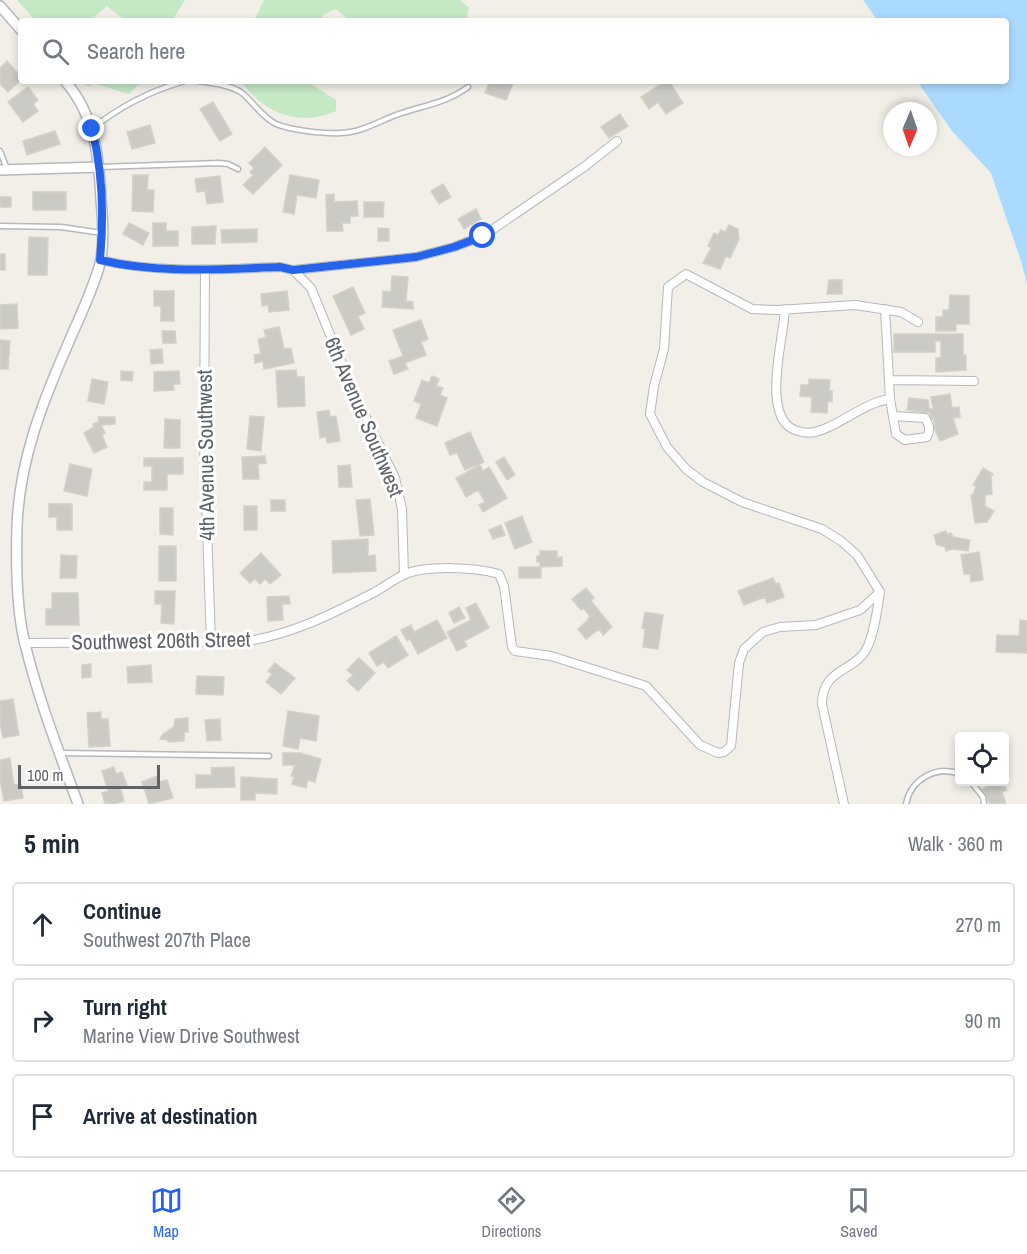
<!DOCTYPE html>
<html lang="en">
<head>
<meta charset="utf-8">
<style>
	body { margin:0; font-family:"Archivo Narrow",sans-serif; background:#f2f2f3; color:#1f2937 }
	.controls { position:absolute; right:18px; bottom:18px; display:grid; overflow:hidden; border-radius:6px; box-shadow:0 3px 9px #0003 }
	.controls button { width:54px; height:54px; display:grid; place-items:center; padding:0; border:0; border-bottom:2px solid #e0e1e3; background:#fff; color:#1f2937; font:30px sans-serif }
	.compass { position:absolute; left:883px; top:102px; width:54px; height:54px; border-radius:50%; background:#fff; box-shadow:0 3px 9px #0003; rotate:182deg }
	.scale { position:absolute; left:18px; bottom:15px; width:142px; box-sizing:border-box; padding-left:6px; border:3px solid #5f6368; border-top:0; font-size:16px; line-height:21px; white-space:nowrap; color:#5f6368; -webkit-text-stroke:4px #fff; paint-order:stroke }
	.stop { position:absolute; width:18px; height:18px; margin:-14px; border:4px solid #2563eb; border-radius:50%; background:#fff }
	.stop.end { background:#2563eb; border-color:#fff; box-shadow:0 2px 6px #0008 }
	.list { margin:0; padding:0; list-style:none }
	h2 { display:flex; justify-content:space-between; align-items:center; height:78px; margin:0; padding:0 24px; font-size:26px }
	h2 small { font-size:20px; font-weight:400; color:#747a83 }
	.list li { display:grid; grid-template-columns:39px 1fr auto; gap:18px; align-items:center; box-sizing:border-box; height:84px; margin:0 12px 12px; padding:0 12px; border:2px solid #e0e1e3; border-radius:6px }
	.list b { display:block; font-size:22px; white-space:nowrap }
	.list p { margin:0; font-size:20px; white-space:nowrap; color:#747a83 }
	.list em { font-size:20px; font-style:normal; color:#747a83 }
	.icon { flex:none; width:33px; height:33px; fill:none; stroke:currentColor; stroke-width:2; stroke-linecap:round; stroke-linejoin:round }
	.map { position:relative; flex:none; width:1027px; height:804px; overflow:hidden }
	.search { position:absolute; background:#fff; box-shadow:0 3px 9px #0003; left:18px; right:18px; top:18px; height:66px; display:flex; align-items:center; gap:15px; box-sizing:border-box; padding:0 21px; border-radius:6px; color:#747a83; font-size:22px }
	.sheet { height:366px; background:#fff }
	nav { display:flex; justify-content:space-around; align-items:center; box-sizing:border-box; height:84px; border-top:2px solid #e0e1e3; background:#fff; font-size:16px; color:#747a83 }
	nav a { display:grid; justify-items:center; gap:3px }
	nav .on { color:#2563eb }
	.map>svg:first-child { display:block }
	.green { fill:#c5e8c5 }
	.water { fill:#aadaff }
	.building { fill:#cccac5; stroke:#d6d1c6; stroke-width:1.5 }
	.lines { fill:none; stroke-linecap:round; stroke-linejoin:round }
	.service-casing { stroke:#b5b8bc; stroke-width:7 }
	.minor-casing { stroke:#b5b8bc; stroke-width:10 }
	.tertiary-casing { stroke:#b5b8bc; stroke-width:12 }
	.service { stroke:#fff; stroke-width:4 }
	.minor { stroke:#fff; stroke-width:8 }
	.tertiary { stroke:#fff; stroke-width:9 }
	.route { stroke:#2563eb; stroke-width:8 }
	.labels { text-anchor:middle; stroke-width:6; stroke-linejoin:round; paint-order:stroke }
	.street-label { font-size:21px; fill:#5f6368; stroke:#fff }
</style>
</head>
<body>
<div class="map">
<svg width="1027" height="804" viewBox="0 0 1027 804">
	<rect width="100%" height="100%" fill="#f1efe8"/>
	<path class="green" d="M17,0H185L172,21H126L107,6L90,21H36Z
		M264,0H460L469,8L466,21H350L336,9L323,15L321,21H254Z
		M84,81H142L129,94L93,83L88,87Z
		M241,81H306L336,100V111C299,127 264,114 241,81Z"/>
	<path class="water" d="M863,0H1027V284L1021,261L991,173L952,131L917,81H1006V21H878Z"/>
	<path class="building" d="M7,61L21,77V80L8,92L0,84V68Z
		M490,81H514L506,100L485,93Z
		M666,81H669L683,103L666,114L658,102L649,109L641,97Z
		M28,87L38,100L33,104L38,111L23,122L8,102Z
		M213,102L232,134L220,141L200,109Z
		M620,114L628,126L609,138L601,127Z
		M150,125L155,143L132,149L127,132Z
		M55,131L60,144L27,155L23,141Z
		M265,147L282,165L253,194L243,185L253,175L250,172L254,168L249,163Z
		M133,175H148L147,190H154L153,212L132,211Z
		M290,175L319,180L316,198L297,195L294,214L283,212Z
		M220,176L223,202L207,204L205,191L197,192L195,179Z
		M443,184L451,197L439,204L431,191Z
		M33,192H66V210H33Z
		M334,194V202L357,201L358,216H350V223H342L343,231H327L326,195Z
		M0,197H11V207H0Z
		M364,202H384L383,217H364Z
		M476,209L481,219L464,229L458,219Z
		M129,223L149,233L143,245L123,234Z
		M153,223H166V231H178V246H153Z
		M729,225L738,229L739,239L730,258L726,256L720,269L703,263L711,248L708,246L714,233L718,235L721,230L725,232Z
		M216,226L215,244H192V227Z
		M378,228L389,229V241H378Z
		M257,229V242L222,243L221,230Z
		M29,237L48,238L47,275H28Z
		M0,254H5V270H0Z
		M392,276L408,277L406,301L413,302V309L382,307L383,291L391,292Z
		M829,280H842V294H827Z
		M353,287L365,313L358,316L364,329L351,335L333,296Z
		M154,291H174V321H161V306H154Z
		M287,291L289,310L269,312L268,305L262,306L261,294Z
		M950,295L969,296V324H956V331H936V317H943V310H949Z
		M17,304L18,328L0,329V305Z
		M421,320L428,339L421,342L426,355L405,363L408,369L394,374L389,361L403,356L393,330Z
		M279,327L284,349L291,348L294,363L264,369L263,361L255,363L254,355L261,354L258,339L266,337L264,330Z
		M162,331H175L176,343H163Z
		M894,334H963V355H966V370L936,372V358H941V341H935V352H894Z
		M0,340L10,341L8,369H0Z
		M162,349L163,363L151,364L150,350Z
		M296,370L297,377H304L305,406L278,407L276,371Z
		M121,371L133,372L132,381L121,380Z
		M179,371L180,384H173L174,390L154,391V372Z
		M432,376L439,379L436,386L443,388L440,395L447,398L437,426L416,418L421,404L414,401L422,380L429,383Z
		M92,379L108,382L104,404L88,401Z
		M809,379L830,380L829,391H832V402L828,401L827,413L811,412L812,397L800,396L801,385H809Z
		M950,394L952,408L959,407L960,417L953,418L958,434L940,441L935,429L934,418L931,419L930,413L907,410L909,398L928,400L929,409H933L931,397Z
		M329,410L330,417L336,416L340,441L327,443L326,437L320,438L317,412Z
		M250,416L264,417L261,451L247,449Z
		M98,417H115V424L101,425L105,433L102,435L107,447L94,453L84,433L94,427L93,424L99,422Z
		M165,419L180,420V448H164Z
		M470,432L484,462L465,470L457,453L450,455L445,443Z
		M265,456L266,463L258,464L259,479H243L242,457Z
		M504,457L515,475L507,480L496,462Z
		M144,458H183V474H167V490H144V482H152V466H144Z
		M70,464L92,469L87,496L64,491Z
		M350,465L352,487H339L338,466Z
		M480,465L483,471L489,467L507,498L483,512L479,505L485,502L478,490L466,497L456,478Z
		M983,468L993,474L991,477L992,494L985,495V506L994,511L987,522L975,523L971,495H973L976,486L973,485Z
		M370,499L374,535L360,536L356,500Z
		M271,500H285V511H271Z
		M49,504H72V530H57V517H49Z
		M244,506H257V530H244Z
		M160,508H173V535L160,534Z
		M522,516L532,542L515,549L505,523Z
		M501,525L505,535L493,539L489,530Z
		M946,531L947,534L951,533L953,537L970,540L968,551L953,549L946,551L945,547L937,545L934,535Z
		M368,539V556L375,555L376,571L333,573L332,541Z
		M159,546H176V581H159Z
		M540,551H557V558L562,557V566L540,567V562H537V556H540Z
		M979,552L983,580L971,582L970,574H964L961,555Z
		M261,553L281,575L270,584L265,579L260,584L255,579L250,583L240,573Z
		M61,555L77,556L76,578H60Z
		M519,567H541V578H519Z
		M773,578L776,584L779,583L784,597L767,603L765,597L744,605L738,591Z
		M586,588L594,598L591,601L612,627L603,635L599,629L586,639L578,629L587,621L590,616L583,608L581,610L572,599Z
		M155,591H175L174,624L161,623L162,604H155Z
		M52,593H78L79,625H46V609H52Z
		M289,596L290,604H282L283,620L268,621L267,597Z
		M476,603L489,628L464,641L467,646L457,651L447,632L471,620L466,608Z
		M459,607L465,618L454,623L449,613Z
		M645,612L663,615L658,649L643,647L645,629L642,628Z
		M437,620L447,638L418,654L410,639L407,641L401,630L411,625L414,632Z
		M1020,620L1027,621V653L996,652L997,635L1019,636Z
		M396,636L408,655L388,668L384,662L377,666L369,653Z
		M359,658L375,673L358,691L347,681L353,675L347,670Z
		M275,663L295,678L281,694L266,682L272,674L268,671Z
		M91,664V677L82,678V665Z
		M151,665L152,682L128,683L127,667Z
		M197,676L224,677L223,695L196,694Z
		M13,699L19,735L3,738L0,723V701Z
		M288,711L319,716L316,741L300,738L298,749L283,746Z
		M101,712V719H108L110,746L89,747L87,713Z
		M188,718V732H184V741L168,742V740L160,739L163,734L174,727L175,719Z
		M220,719L221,740L207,741L205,720Z
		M283,753H300L321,759L315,782L308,780L306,788L292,784L294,776H291L295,765H283Z
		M10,758L14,785L21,784L23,798L4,801L0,780V760Z
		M114,767L116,774L122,772L127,785L120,787L124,801L114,804H105L102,793L108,791L102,771Z
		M234,767L235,787L196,788V775H212L211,768Z
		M157,776L159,782L167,780L173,798L149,804L142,782Z
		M241,777L277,779V794L255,793V800H241Z
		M998,782H1003L1007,790L1002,792L1006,804H990L982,789Z"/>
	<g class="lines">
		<g class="service-casing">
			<path id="service" d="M198,81C212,83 231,85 242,93C254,103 262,117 276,124C290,130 324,134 340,133C359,133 378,122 396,115C421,106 447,103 468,87
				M92,129C120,106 150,91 185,81
				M0,151L7,169
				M99,167L219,163L228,164L238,169
				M0,226L61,227L102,233
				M60,753L269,756
				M971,782L983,797L984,804
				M906,804C911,779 936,765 960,774"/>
		</g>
		<g class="minor-casing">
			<path id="minor" d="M101,260C159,274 220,269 280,267L293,270L416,257L454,247L483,236L584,167L617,141
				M205,269L204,443L211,642
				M293,270L311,288L354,393L395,478L402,509L404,575
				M785,309C784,338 759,421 798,431C808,434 814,433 824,429C847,420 865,403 890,399
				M885,309L890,399L896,434L905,440L927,437C931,429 929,425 925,418L894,416
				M890,380L974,381
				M24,643L242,642C291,635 330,615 375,592C384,587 393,580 403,575C426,565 474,567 499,574L504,586L512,647L515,651L551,656L646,686L700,745L718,753L724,752L731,746L739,663L744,649L763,632L780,627L816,625L860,610L880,592
				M844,804L822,704C822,668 855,672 867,648C875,631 877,610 880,592L857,555L841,541L822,529L742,502L703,482L686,469L667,447L650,414L654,386L664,349L668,287L686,274L752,309L778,310L855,305L901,312L918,322"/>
		</g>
		<g class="tertiary-casing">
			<path id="tertiary" d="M0,6L21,30
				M65,81C95,115 99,157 101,200C103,220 104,240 101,259C96,284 78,320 68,344C42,403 19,462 17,527C16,563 16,609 25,644C38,698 59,752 78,804
				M0,170L99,167"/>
		</g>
		<use href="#service" class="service"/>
		<use href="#minor" class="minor"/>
		<use href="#tertiary" class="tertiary"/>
	</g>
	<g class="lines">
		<path class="route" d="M92,129C103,172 104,216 100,260C159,274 220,269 280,267L293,270L416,257L454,247L483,236"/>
	</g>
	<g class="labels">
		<g class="street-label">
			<text transform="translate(364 417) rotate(67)" y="7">6th Avenue Southwest</text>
			<text transform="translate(206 455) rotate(-91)" y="7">4th Avenue Southwest</text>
			<text transform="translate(161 641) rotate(-1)" y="7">Southwest 206th Street</text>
		</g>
	</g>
</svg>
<div class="controls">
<button><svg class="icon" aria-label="locate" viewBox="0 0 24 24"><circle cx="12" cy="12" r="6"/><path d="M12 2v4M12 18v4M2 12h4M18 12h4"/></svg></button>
</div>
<svg class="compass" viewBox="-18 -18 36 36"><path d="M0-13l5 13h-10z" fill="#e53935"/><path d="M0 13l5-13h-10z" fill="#747a83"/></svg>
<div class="scale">100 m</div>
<div class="stop" style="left:483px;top:236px"></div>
<div class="stop end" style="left:92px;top:129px"></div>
<div class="search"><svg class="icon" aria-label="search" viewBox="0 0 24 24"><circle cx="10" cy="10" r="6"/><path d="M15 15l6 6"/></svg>Search here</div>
</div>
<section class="sheet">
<h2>5 min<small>Walk · 360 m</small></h2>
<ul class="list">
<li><svg class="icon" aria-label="ahead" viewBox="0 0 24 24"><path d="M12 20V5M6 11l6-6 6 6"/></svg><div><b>Continue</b><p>Southwest 207th Place</p></div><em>270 m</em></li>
<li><svg class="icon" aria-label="right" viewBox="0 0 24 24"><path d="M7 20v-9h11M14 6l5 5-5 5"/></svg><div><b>Turn right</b><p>Marine View Drive Southwest</p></div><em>90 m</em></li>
<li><svg class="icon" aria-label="arrive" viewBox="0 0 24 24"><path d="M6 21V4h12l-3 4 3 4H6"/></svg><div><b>Arrive at destination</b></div></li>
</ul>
</section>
<nav>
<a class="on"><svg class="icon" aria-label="map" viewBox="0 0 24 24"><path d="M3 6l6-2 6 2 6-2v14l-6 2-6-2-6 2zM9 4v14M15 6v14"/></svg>Map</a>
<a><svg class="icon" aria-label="directions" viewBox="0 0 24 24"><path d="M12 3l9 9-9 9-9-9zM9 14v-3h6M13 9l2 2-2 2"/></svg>Directions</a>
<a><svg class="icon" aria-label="saved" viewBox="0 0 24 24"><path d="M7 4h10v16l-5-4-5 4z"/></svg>Saved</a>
</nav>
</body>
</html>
